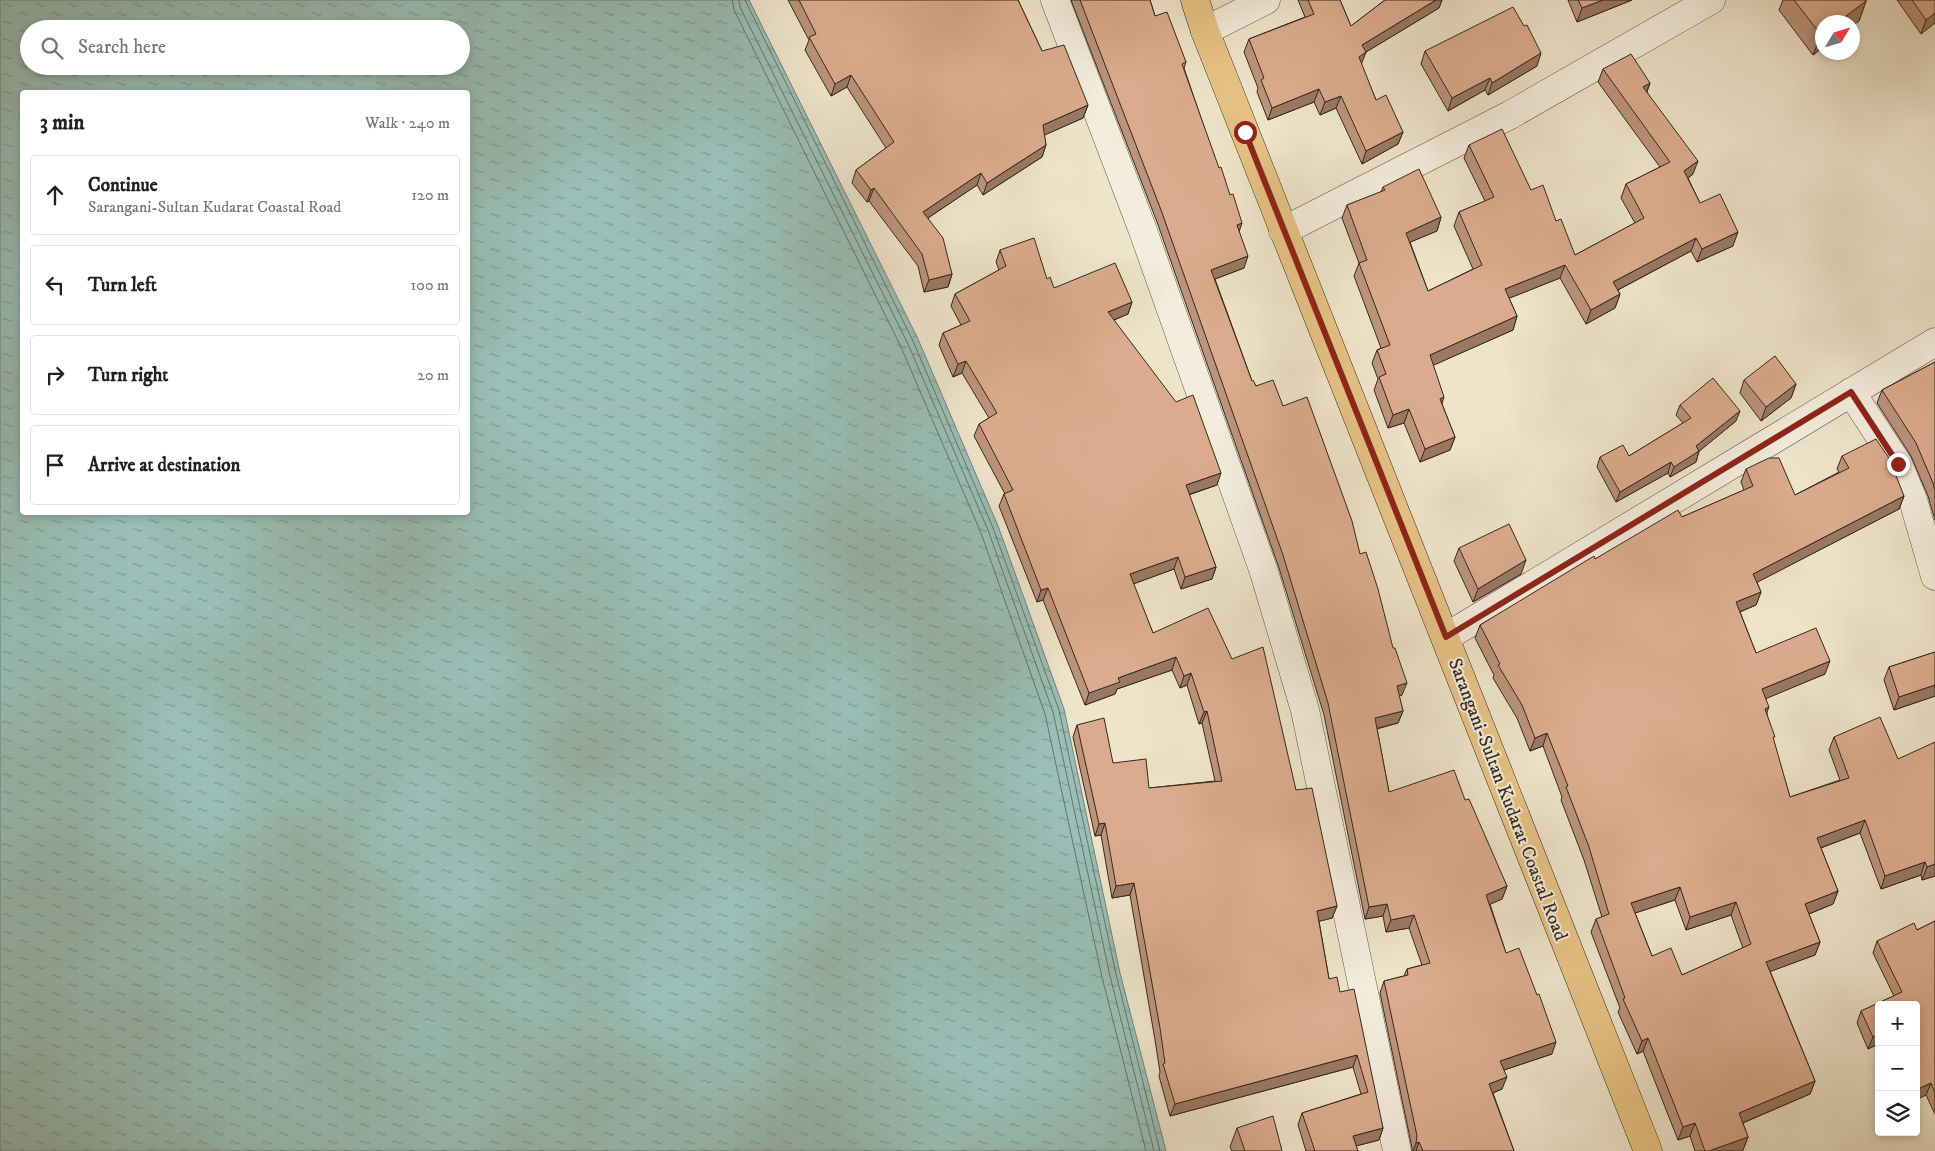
<!DOCTYPE html>
<html lang="en">
<head>
<meta charset="utf-8">
<style>
	body { margin:0; font-family:"IM FELL DW Pica",serif; background:#f2f2f2; color:#202124 }
	.controls { position:absolute; right:15px; bottom:15px; display:grid; overflow:hidden; border-radius:5px; box-shadow:0 2px 8px #0003 }
	.controls button { width:45px; height:45px; display:grid; place-items:center; padding:0; border:0; border-bottom:1px solid #e0e0e0; background:#fff; color:#202124; font:25px sans-serif }
	.compass { position:absolute; left:1815px; top:15px; width:45px; height:45px; border-radius:50%; background:#fff; box-shadow:0 2px 8px #0003; rotate:52deg }
	.stop { position:absolute; width:15px; height:15px; margin:-11px; border:4px solid #8f2418; border-radius:50%; background:#fff }
	.stop.end { background:#8f2418; border-color:#fff; box-shadow:0 1px 5px #0008 }
	.list { margin:0; padding:0; list-style:none }
	h2 { display:flex; justify-content:space-between; align-items:center; height:65px; margin:0; padding:0 20px; font-size:21px }
	h2 small { font-size:16px; font-weight:400; color:#757577 }
	.list li { display:grid; grid-template-columns:32px 1fr auto; gap:15px; align-items:center; box-sizing:border-box; height:80px; margin:0 10px 10px; padding:0 10px; border:1px solid #e0e0e0; border-radius:5px }
	.list b { display:block; font-size:19px; white-space:nowrap }
	.list p { margin:0; font-size:16px; white-space:nowrap; color:#757577 }
	.list em { font-size:16px; font-style:normal; color:#757577 }
	.icon { flex:none; width:28px; height:28px; fill:none; stroke:currentColor; stroke-width:2; stroke-linecap:round; stroke-linejoin:round }
	.map { position:relative; flex:none; width:1935px; height:1151px; overflow:hidden }
	.search { position:absolute; background:#fff; box-shadow:0 2px 8px #0003; left:20px; top:20px; width:450px; height:55px; display:flex; align-items:center; gap:12px; box-sizing:border-box; padding:0 18px; border-radius:28px; color:#757577; font-size:19px }
	.panel { position:absolute; background:#fff; box-shadow:0 2px 8px #0003; left:20px; top:90px; width:450px; height:425px; border-radius:5px }
	.map>svg:first-child { display:block }
	.water { fill:url(#water-ripples); stroke:#718379; fill-rule:evenodd }
	.lines { fill:none; stroke-linecap:round; stroke-linejoin:round }
	.shore { stroke:#66746a; stroke-width:1 }
	.street-casing { stroke:#625848; stroke-width:29 }
	.primary-casing { stroke:#34291d; stroke-width:29 }
	.street { stroke:#f4eddd; stroke-width:28 }
	.primary { stroke:#e7c285; stroke-width:28 }
	.wall { fill:#bd937b; stroke:#34291d; fill-rule:evenodd }
	.shaded-wall { fill:#9a7864; stroke:#34291d }
	.building { fill:#dcab8f; stroke:#34291d; fill-rule:evenodd }
	.route { stroke:#8f2418; stroke-width:6 }
	.labels { text-anchor:middle; stroke-width:4; stroke-linejoin:round; paint-order:stroke }
	.street-label { font-size:19px; fill:#34291d; stroke:#f4eddd }
</style>
</head>
<body>
<div class="map">
<svg width="1935" height="1151" viewBox="0 0 1935 1151">
	<defs>
		<pattern id="water-ripples" width="26" height="14" patternUnits="userSpaceOnUse" patternTransform="scale(1.25)"><rect width="26" height="14" fill="#99bfb7"/><path d="M2 4q2-2 4 0t4 0M15 11q2-2 4 0t4 0" fill="none" stroke="#7e9b94"/></pattern>
	</defs>
	<rect width="100%" height="100%" fill="#eee4ca"/>
	<filter id="stains"><feTurbulence type="fractalNoise" baseFrequency=".004" numOctaves="4"/><feColorMatrix values="0 0 0 0 .2 0 0 0 0 .09 0 0 0 0 .02 0 0 0 .5 -.17"/></filter>
	<radialGradient id="worn" r=".72"><stop offset=".6" stop-color="#630" stop-opacity="0"/><stop offset="1" stop-color="#630" stop-opacity=".3"/></radialGradient>
	<path class="water" d="M0,0H749L918,339L998,526L1064,709L1120,973L1166,1151H0ZM29,29H461V66H29ZM22,92H468V512H22Z"/>
	<g class="lines">
		<path class="shore" d="M732,0L734,10L901,347L981,533L1045,714L1102,977L1146,1151
			M739,0L740,7L908,344L988,530L1053,712L1110,976L1154,1151
			M745,0L913,341L993,528L1059,710L1116,974L1160,1151"/>
		<g class="street-casing">
			<path id="street" d="M1055,0L1142,228L1264,572L1305,710L1397,1151
				M1205,31L1266,0
				M1283,231L1510,115L1711,0
				M1851,392L1898,464L1913,500L1935,576
				M1446,637L1935,342"/>
		</g>
		<g class="primary-casing">
			<path id="primary" d="M1195,0L1205,31L1648,1151"/>
		</g>
		<use href="#street" class="street"/>
		<use href="#primary" class="primary"/>
	</g>
	<path class="wall" d="M788,0H1018L1042,51L1088,105L1083,118L1044,135L1046,145L1042,157L983,195L977,185L928,218L952,274L948,287L924,292L918,266L869,201L867,202L852,183L856,170L886,148L847,87L831,96L805,50L809,40Z
		M1071,0H1150L1155,16L1186,62L1184,68L1239,231L1244,268L1215,279L1252,381L1256,386L1283,406L1360,554L1402,695L1399,696L1403,711L1398,723L1377,729L1389,792L1465,800L1507,886L1502,899L1490,904L1506,953L1552,1054L1504,1070L1502,1089L1493,1093L1514,1151H1412V1148L1380,993L1384,981L1404,976L1407,969L1422,965L1409,928L1386,932L1383,916L1365,919L1324,715L1279,568L1157,222Z
		M1298,0H1340L1351,26L1385,0H1442L1439,8L1366,52L1361,64L1376,100L1403,132L1398,144L1362,164L1336,108L1320,115L1314,102L1268,120L1257,92L1258,88L1244,52L1249,39L1305,17Z
		M1568,0H1632L1577,22Z
		M1783,0H1866V1L1859,21L1822,22V48L1813,55L1779,10Z
		M1897,0H1935L1921,34Z
		M1425,51L1537,66L1488,95L1485,90L1448,111L1421,64Z
		M1603,69L1650,83L1647,92L1693,174L1688,178L1700,203L1733,246L1697,262L1691,251L1618,290L1620,294L1615,308L1586,324L1560,278L1509,298L1517,316L1513,330L1433,365L1442,404L1455,437L1450,450L1420,462L1404,423L1388,428L1374,390L1378,379L1372,363L1377,350L1381,348L1354,276L1359,263L1342,218L1347,205L1381,192L1383,187L1441,217L1437,231L1410,242L1428,291L1473,269L1454,226L1459,212L1485,201L1464,158L1469,145L1531,190L1556,221L1575,255L1635,223L1621,198L1626,184L1660,167L1598,82Z
		M1000,250L1047,279L1054,288L1132,302L1128,314L1114,320L1217,485L1189,495L1216,567L1212,579L1181,589L1174,569L1133,584L1153,633L1232,659L1296,790L1337,906L1332,918L1319,921L1329,979L1340,992L1383,1128L1379,1140L1356,1146L1358,1151H1306L1298,1125L1302,1113L1361,1094L1353,1067L1170,1116L1159,1076L1160,1072L1155,1040L1130,895L1112,898L1101,835L1095,836L1073,737L1077,725L1113,763L1149,788L1215,781L1202,723L1199,724L1187,685L1180,688L1172,670L1117,689L1115,694L1085,705L1043,600L1037,602L999,506L1004,494H1005L974,436L979,424L989,418L962,373L953,377L939,345L943,333L961,325L951,306L955,294L999,270L996,262Z
		M1935,362V520L1928,496L1911,456L1877,403L1882,390Z
		M1744,380L1796,384L1791,398L1761,421L1740,393Z
		M1680,405L1736,421L1699,451L1696,462L1670,477L1668,473L1616,502L1597,467L1600,457L1629,456L1683,423L1676,415Z
		M1842,456L1904,496L1899,509L1757,582L1761,592L1756,605L1740,612L1756,653L1825,674L1766,698L1767,714L1773,741L1790,797L1840,780L1829,750L1834,737L1935,876L1922,880L1921,875L1881,889L1860,833L1821,848L1838,891L1833,904L1809,914L1820,942L1815,955L1770,971L1815,1081L1810,1094L1743,1123L1748,1137L1743,1150L1741,1151H1695L1690,1136L1678,1140L1643,1051L1637,1054L1618,1012L1620,1008L1591,932L1596,919L1602,917L1584,860L1561,800L1562,797L1543,746L1530,751L1517,718L1493,678L1494,675L1475,638L1480,625L1595,559L1682,517L1744,490L1741,482L1746,469L1795,495L1839,472L1837,469ZM1675,900L1686,930L1731,915L1743,948L1682,975L1652,956L1635,913Z
		M1459,548L1521,574L1473,602L1454,561Z
		M1935,652V696L1894,710L1884,680L1889,667Z
		M1935,921V1114L1926,1095L1879,1005V1045L1878,1044L1868,1049L1857,1023L1861,1011L1894,996L1873,953L1877,941L1917,930Z
		M1237,1128L1282,1151H1232L1230,1147Z"/>
	<path class="shaded-wall" d="M1436,0H1442L1439,8L1366,52L1361,65L1354,70L1362,45Z
		M1603,0H1632L1577,22L1582,8Z
		M1866,1L1859,21L1852,26V22H1838Z
		M1935,13V23L1921,34L1926,20Z
		M1822,34V48L1813,55L1821,35Z
		M1541,53L1537,66L1488,95L1492,83Z
		M851,75L847,87L831,96L835,84Z
		M1490,78L1485,90L1448,111L1452,98Z
		M1650,83L1645,96L1643,87Z
		M1319,89L1314,102L1268,120L1272,108Z
		M1341,96L1336,108L1320,115L1325,102Z
		M1088,105L1083,118L1038,138L1043,125Z
		M1403,132L1398,144L1362,164L1366,151Z
		M1046,145L1042,157L983,195L987,183Z
		M1698,161L1693,174L1679,185L1684,171Z
		M981,173L977,185L919,224L923,212Z
		M874,188L869,201L867,202L871,190Z
		M1441,217L1437,231L1401,246L1406,233Z
		M1242,223L1238,235L1237,225Z
		M1738,232L1733,246L1697,262L1702,249Z
		M1696,238L1691,251L1608,295L1613,282Z
		M1248,256L1244,268L1207,282L1211,270Z
		M1565,265L1560,278L1500,302L1505,289Z
		M952,274L948,287L924,292L929,280Z
		M1620,294L1615,308L1586,324L1591,310Z
		M1132,302L1128,314L1104,324L1108,312Z
		M1517,316L1513,330L1425,369L1430,355Z
		M966,361L962,373L953,377L958,364Z
		M1796,384L1791,398L1761,421L1766,407Z
		M1444,397L1440,410V399Z
		M1409,409L1404,423L1388,428L1393,415Z
		M1740,411L1736,421L1697,453L1699,451L1696,462L1670,477L1674,467L1696,446Z
		M1455,437L1450,450L1420,462L1425,449Z
		M1671,462L1668,473L1616,502L1620,492Z
		M1221,473L1217,485L1181,497L1186,485Z
		M1904,496L1899,509L1748,587L1753,574Z
		M1178,557L1174,569L1125,587L1130,574Z
		M1526,560L1521,574L1473,602L1478,589Z
		M1216,567L1212,579L1181,589L1185,577Z
		M1048,588L1043,600L1037,602L1041,590Z
		M1761,592L1756,605L1732,615L1736,602Z
		M1176,657L1172,670L1117,689L1115,694L1085,705L1089,693L1118,678Z
		M1830,661L1825,674L1758,702L1762,689Z
		M1191,673L1187,685L1180,688L1184,676Z
		M1407,683L1402,695L1392,699L1397,686Z
		M1935,685V696L1894,710L1899,697Z
		M1769,707L1764,720L1765,709Z
		M1207,711L1202,723L1199,724L1204,712Z
		M1403,711L1398,723L1370,730L1375,718Z
		M1547,733L1543,746L1530,751L1535,738Z
		M1865,820L1860,833L1812,851L1817,838Z
		M1105,823L1101,835L1095,836L1099,824Z
		M1925,862L1921,875L1881,889L1885,876Z
		M1935,864V876L1922,880L1927,867Z
		M1134,883L1130,895L1112,898L1116,886Z
		M1507,886L1502,899L1482,908L1486,895Z
		M1680,887L1675,900L1626,916L1631,903Z
		M1838,891L1833,904L1801,917L1805,904Z
		M1736,902L1731,915L1686,930L1690,917Z
		M1387,904L1383,916L1365,919L1369,907Z
		M1337,906L1332,918L1313,923L1317,911Z
		M1414,915L1409,928L1386,932L1391,920Z
		M1820,942L1815,955L1761,975L1766,962Z
		M1879,1034L1878,1044L1868,1049L1873,1037Z
		M1648,1038L1643,1051L1637,1054L1642,1041Z
		M1556,1042L1552,1054L1495,1073L1500,1061Z
		M1357,1055L1353,1067L1170,1116L1175,1104Z
		M1507,1077L1502,1089L1485,1096L1489,1084Z
		M1815,1081L1810,1094L1735,1126L1739,1113Z
		M1931,1083L1926,1095L1916,1100V1090Z
		M1695,1123L1690,1136L1678,1140L1683,1127Z
		M1383,1128L1379,1140L1348,1148L1353,1136Z
		M1748,1137L1743,1150L1741,1151H1709Z
		M1419,1142L1416,1151H1413L1416,1143Z"/>
	<path class="building" d="M799,0H1018L1042,51L1064,45L1088,105L1043,125L1046,145L987,183L981,173L923,212L943,238L952,274L929,280L922,254L874,188L871,190L856,170L894,142L851,75L835,84L809,37L816,34Z
		M1080,0H1150L1155,16L1167,12L1186,62L1182,64L1219,168L1221,167L1230,195L1233,194L1242,223L1237,225L1248,256L1211,270L1252,381L1253,380L1256,386L1273,380L1283,406L1307,397L1352,521L1360,554L1366,552L1378,589L1393,648H1395L1407,683L1397,686L1403,711L1375,718L1389,792L1454,770L1465,800L1469,799L1507,886L1486,895L1506,953L1519,948L1537,995L1539,994L1556,1042L1500,1061L1507,1077L1489,1084L1514,1151H1423L1419,1142L1416,1143L1417,1136L1384,981L1408,975L1407,969L1430,963L1414,915L1391,920L1387,904L1369,907L1328,703L1283,555L1161,210Z
		M1308,0H1340L1351,26L1385,0H1436L1362,45L1366,52L1359,57L1376,100L1386,95L1403,132L1366,151L1341,96L1325,102L1319,89L1272,108L1261,80L1264,78L1249,39L1314,14Z
		M1578,0H1603L1582,8Z
		M1794,0H1866V1L1838,22H1822V34L1821,35Z
		M1912,0H1935V13L1926,20Z
		M1513,7L1524,26L1527,25L1541,53L1492,83L1490,78L1452,98L1425,51Z
		M1631,54L1650,83L1643,87L1698,161L1684,171L1700,203L1720,194L1738,232L1702,249L1696,238L1613,282L1620,294L1591,310L1565,265L1505,289L1517,316L1430,355L1444,397L1440,399L1455,437L1425,449L1409,409L1393,415L1379,377L1386,374L1377,350L1390,345L1359,263L1367,260L1347,205L1385,190L1383,187L1419,169L1441,217L1406,233L1428,291L1482,265L1459,212L1494,197L1469,145L1502,129L1531,190L1543,185L1556,221L1561,219L1575,255L1644,218L1626,184L1670,162L1603,69Z
		M1034,238L1047,279L1050,277L1054,288L1115,263L1132,302L1108,312L1176,402L1193,395L1221,473L1186,485L1216,567L1185,577L1178,557L1130,574L1153,633L1208,608L1232,659L1263,647L1296,790L1312,788L1337,906L1317,911L1329,979L1337,977L1340,992L1354,989L1383,1128L1353,1136L1358,1151H1315L1302,1113L1368,1092L1357,1055L1175,1104L1163,1064L1165,1063L1160,1028L1134,883L1116,886L1105,823L1099,824L1077,725L1104,718L1113,763L1146,759L1149,788L1222,781L1207,711L1204,712L1191,673L1184,676L1176,657L1118,678L1120,682L1089,693L1048,588L1041,590L1004,494L1013,490L979,424L997,413L966,361L958,364L943,333L970,321L955,294L1006,266L1000,250Z
		M1775,356L1796,384L1766,407L1744,380Z
		M1935,362V490L1933,483L1916,443L1882,390Z
		M1713,378L1740,411L1696,446L1699,451L1674,467L1671,462L1620,492L1600,457L1623,445L1629,456L1691,418L1680,405Z
		M1876,439L1889,458L1904,496L1753,574L1761,592L1736,602L1756,653L1816,628L1830,661L1762,689L1769,707L1765,709L1775,737H1773L1790,797L1849,778L1834,737L1880,717L1898,759L1935,742V864L1927,867L1925,862L1885,876L1865,820L1817,838L1838,891L1805,904L1820,942L1766,962L1815,1081L1739,1113L1748,1137L1709,1151H1705L1695,1123L1683,1127L1648,1038L1642,1041L1623,999L1625,998L1596,919L1609,914L1589,847L1566,787L1568,786L1547,733L1535,738L1522,705L1498,665L1500,664L1480,625L1594,556L1595,559L1678,510L1682,517L1753,486L1746,469L1769,458H1779L1795,495L1849,468L1842,456ZM1680,887L1690,917L1736,902L1751,944L1682,975L1671,948L1652,956L1631,903Z
		M1509,524L1526,560L1478,589L1459,548Z
		M1935,652V685L1899,697L1889,667Z
		M1935,921V1093L1931,1083L1916,1090V1005H1879V1034L1873,1037L1861,1011L1902,992L1877,941L1914,923L1917,930Z
		M1273,1116L1282,1151H1245L1237,1128Z"/>
	<g class="lines">
		<path class="route" d="M1245,132L1446,637L1851,392L1898,464"/>
	</g>
	<g class="labels">
		<g class="street-label">
			<text transform="translate(1509 799) rotate(69)" y="7">Sarangani-Sultan Kudarat Coastal Road</text>
		</g>
	</g>
	<rect width="100%" height="100%" filter="url(#stains)"/>
	<rect width="100%" height="100%" fill="url(#worn)"/>
</svg>
<div class="controls">
<button>+</button>
<button>−</button>
<button><svg class="icon" aria-label="layers" viewBox="0 0 24 24"><path d="M12 4l9 5-9 5-9-5zM3 14l9 5 9-5"/></svg></button>
</div>
<svg class="compass" viewBox="-18 -18 36 36"><path d="M0-13l5 13h-10z" fill="#e53935"/><path d="M0 13l5-13h-10z" fill="#757577"/></svg>
<div class="stop" style="left:1245px;top:132px"></div>
<div class="stop end" style="left:1898px;top:464px"></div>
<div class="search"><svg class="icon" aria-label="search" viewBox="0 0 24 24"><circle cx="10" cy="10" r="6"/><path d="M15 15l6 6"/></svg>Search here</div>
<section class="panel">
<h2>3 min<small>Walk · 240 m</small></h2>
<ul class="list">
<li><svg class="icon" aria-label="ahead" viewBox="0 0 24 24"><path d="M12 20V5M6 11l6-6 6 6"/></svg><div><b>Continue</b><p>Sarangani-Sultan Kudarat Coastal Road</p></div><em>120 m</em></li>
<li><svg class="icon" aria-label="left" viewBox="0 0 24 24"><path d="M17 20v-9H6M10 6l-5 5 5 5"/></svg><div><b>Turn left</b></div><em>100 m</em></li>
<li><svg class="icon" aria-label="right" viewBox="0 0 24 24"><path d="M7 20v-9h11M14 6l5 5-5 5"/></svg><div><b>Turn right</b></div><em>20 m</em></li>
<li><svg class="icon" aria-label="arrive" viewBox="0 0 24 24"><path d="M6 21V4h12l-3 4 3 4H6"/></svg><div><b>Arrive at destination</b></div></li>
</ul>
</section>
</div>
</body>
</html>
